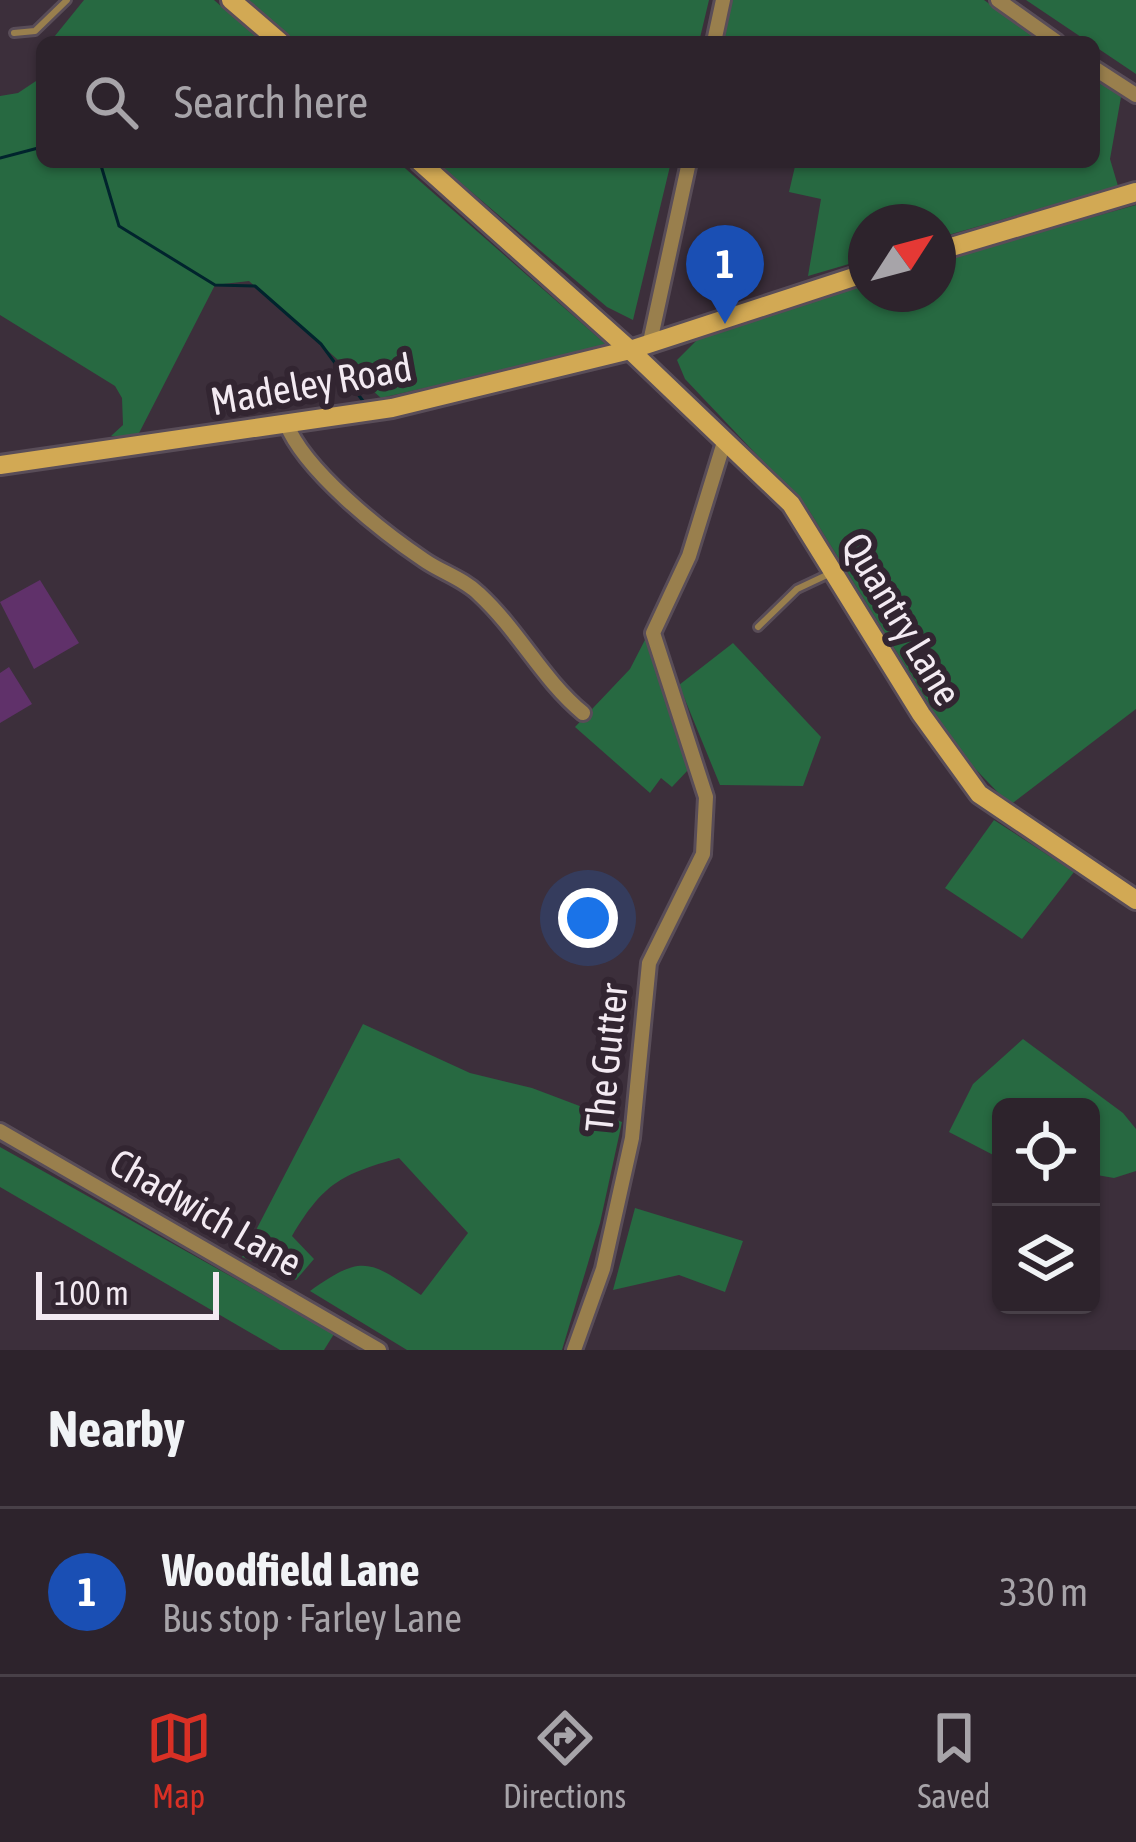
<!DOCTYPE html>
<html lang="en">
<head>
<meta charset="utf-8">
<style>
	body { margin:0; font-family:"Asap Condensed",sans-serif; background:#392f38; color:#f1f3f6 }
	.controls { position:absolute; right:36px; bottom:36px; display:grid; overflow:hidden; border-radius:18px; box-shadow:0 3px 9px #0004 }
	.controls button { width:108px; height:108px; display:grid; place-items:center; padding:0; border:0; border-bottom:3px solid #484048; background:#2d232c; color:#f1f3f6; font:60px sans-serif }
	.compass { position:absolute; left:848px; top:204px; width:108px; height:108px; border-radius:50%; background:#2d232c; box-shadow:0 3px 9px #0004; rotate:54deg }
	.scale { position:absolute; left:36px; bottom:30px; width:183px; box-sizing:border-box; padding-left:12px; border:6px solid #f3eaf2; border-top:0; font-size:33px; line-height:42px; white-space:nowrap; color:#f3eaf2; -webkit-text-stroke:9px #322531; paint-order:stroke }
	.you { position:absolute; left:588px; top:918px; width:42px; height:42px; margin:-30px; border:9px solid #fff; border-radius:50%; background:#1a73e8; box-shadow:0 0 0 18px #1a73e833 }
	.badge { display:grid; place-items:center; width:78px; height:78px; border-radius:50%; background:#d93025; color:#fff; font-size:39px; font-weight:700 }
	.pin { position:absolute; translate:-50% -99px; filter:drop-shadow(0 3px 6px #0008) }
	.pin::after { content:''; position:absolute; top:63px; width:42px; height:36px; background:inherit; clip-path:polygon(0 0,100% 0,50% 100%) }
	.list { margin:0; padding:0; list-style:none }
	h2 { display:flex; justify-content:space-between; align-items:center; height:156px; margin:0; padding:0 48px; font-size:51px }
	h2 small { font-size:39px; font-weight:400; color:#a7a4a9 }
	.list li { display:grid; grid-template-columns:78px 1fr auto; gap:36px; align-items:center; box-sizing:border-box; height:168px; padding:0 48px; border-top:3px solid #484048 }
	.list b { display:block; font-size:45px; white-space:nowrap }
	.list p { margin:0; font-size:39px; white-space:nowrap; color:#a7a4a9 }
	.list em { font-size:39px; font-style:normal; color:#a7a4a9 }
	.icon { flex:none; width:66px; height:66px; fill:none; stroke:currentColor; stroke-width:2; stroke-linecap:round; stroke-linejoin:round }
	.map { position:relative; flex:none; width:1136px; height:1350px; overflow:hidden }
	.search { position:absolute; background:#2d232c; box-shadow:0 3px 9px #0004; left:36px; right:36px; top:36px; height:132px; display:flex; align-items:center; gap:30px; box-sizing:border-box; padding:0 42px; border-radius:18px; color:#a7a4a9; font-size:45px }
	.sheet { height:324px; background:#2d232c }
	nav { display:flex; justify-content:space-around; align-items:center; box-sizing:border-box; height:168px; border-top:3px solid #484048; background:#2d232c; font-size:33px; color:#a7a4a9 }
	nav a { display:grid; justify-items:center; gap:6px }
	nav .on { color:#d93025 }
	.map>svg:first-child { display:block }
	.green { fill:#276941 }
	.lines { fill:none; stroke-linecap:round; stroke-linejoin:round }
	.stream { stroke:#01242d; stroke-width:3 }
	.building { fill:#60316a }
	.lane-casing { stroke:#594d58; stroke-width:12 }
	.street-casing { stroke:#594d58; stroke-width:20 }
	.secondary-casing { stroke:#594d58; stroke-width:24 }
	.lane { stroke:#997f4d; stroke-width:6 }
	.street { stroke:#997f4d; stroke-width:14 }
	.secondary { stroke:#d2a954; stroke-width:18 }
	.labels { text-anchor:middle; stroke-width:12; stroke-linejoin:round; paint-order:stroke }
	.street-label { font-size:39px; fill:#f3eaf2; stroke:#322531 }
</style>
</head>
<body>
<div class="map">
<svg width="1136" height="1350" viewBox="0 0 1136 1350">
	<rect width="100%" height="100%" fill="#3c2f3b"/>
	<path class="green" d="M84,0H214L262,42H50Z
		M247,0H709L699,42H295Z
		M731,0H984L1043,42H720Z
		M1026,0H1136V74Z
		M42,77V162H398L608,346L381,398L249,281L215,285L137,437L111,436L123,425L122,398L115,386L0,315V96L18,93Z
		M1094,78L1121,97L1110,159L1118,186L938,238V222H866V259L808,276L821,199L789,192L796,162H1094Z
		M436,162H671L633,320L607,307Z
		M1136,205V709L1010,805L958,751L808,509L685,379L677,360L702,335L866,280V294H938V260Z
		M648,634L688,770L672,787L661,778L650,793L575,727L630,669Z
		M733,643L821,737L803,786L720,785L679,685Z
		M994,820L1074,872L1022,939L945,888Z
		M363,1024L470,1073L532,1088L622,1122L600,1223L562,1350H407L310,1291C363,1253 370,1261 421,1295L468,1233L399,1158C341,1174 323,1184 292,1236L314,1259L296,1280L242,1257Z
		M1023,1039L1123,1113L1136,1129V1171L1114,1178L1091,1174V1107H1001V1159L949,1132L973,1084Z
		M0,1147L334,1334L324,1350H280L0,1187Z
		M635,1208L743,1241L725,1292L679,1275L613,1290Z"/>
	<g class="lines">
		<path class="stream" d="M0,158L42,147
			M100,162L119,226L215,285L255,286L321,344L363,401"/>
	</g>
	<path class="building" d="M40,580L79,643L34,669L0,602Z
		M9,667L32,704L0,723V673Z"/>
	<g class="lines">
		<g class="lane-casing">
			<path id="lane" d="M14,33L35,31L67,0
				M758,627L797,589L831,573"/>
		</g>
		<g class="street-casing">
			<path id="street" d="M998,0L1057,42
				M714,42L723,0
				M1094,68L1136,95
				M650,342L689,162
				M286,423C304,470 381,531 424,560C441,572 464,579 479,594C519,631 542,679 583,713
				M0,1131L379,1350
				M574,1350L603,1269L632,1138L649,963L703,854L706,797L653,633L689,556L725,439"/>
		</g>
		<g class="secondary-casing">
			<path id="secondary" d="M231,0L280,42
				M420,162L630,350L791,504L921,714L979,794L1136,900
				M938,251L1136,192
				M0,465L392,408L630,350L866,273"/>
		</g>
		<use href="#lane" class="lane"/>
		<use href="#street" class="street"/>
		<use href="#secondary" class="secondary"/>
	</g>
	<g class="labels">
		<g class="street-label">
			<text transform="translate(311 384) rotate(-10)" y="14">Madeley Road</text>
			<text transform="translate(902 619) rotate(59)" y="14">Quantry Lane</text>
			<text transform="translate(606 1058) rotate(-84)" y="14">The Gutter</text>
			<text transform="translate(206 1212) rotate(30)" y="14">Chadwich Lane</text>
		</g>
	</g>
</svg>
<div class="controls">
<button><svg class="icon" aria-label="locate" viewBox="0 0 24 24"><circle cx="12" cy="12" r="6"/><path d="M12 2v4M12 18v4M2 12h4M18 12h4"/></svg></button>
<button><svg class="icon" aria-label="layers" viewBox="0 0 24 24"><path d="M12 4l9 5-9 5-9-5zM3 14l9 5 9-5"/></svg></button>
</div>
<svg class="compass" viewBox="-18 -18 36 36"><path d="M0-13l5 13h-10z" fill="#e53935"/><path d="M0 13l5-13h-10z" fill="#a7a4a9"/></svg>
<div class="scale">100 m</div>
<div class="you"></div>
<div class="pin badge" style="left:725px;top:324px;background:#1a4fb4">1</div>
<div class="search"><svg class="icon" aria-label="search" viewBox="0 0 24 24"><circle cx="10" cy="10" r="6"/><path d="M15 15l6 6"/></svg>Search here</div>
</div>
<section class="sheet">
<h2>Nearby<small></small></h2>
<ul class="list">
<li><span class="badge" style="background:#1a4fb4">1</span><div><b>Woodfield Lane</b><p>Bus stop · Farley Lane</p></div><em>330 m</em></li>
</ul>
</section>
<nav>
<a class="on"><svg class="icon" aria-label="map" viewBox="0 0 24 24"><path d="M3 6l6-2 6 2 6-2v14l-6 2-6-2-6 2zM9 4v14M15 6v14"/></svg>Map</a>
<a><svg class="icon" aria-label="directions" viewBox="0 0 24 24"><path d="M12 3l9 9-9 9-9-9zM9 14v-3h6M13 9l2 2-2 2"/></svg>Directions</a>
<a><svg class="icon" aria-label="saved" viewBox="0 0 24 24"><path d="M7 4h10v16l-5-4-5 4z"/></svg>Saved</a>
</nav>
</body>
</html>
